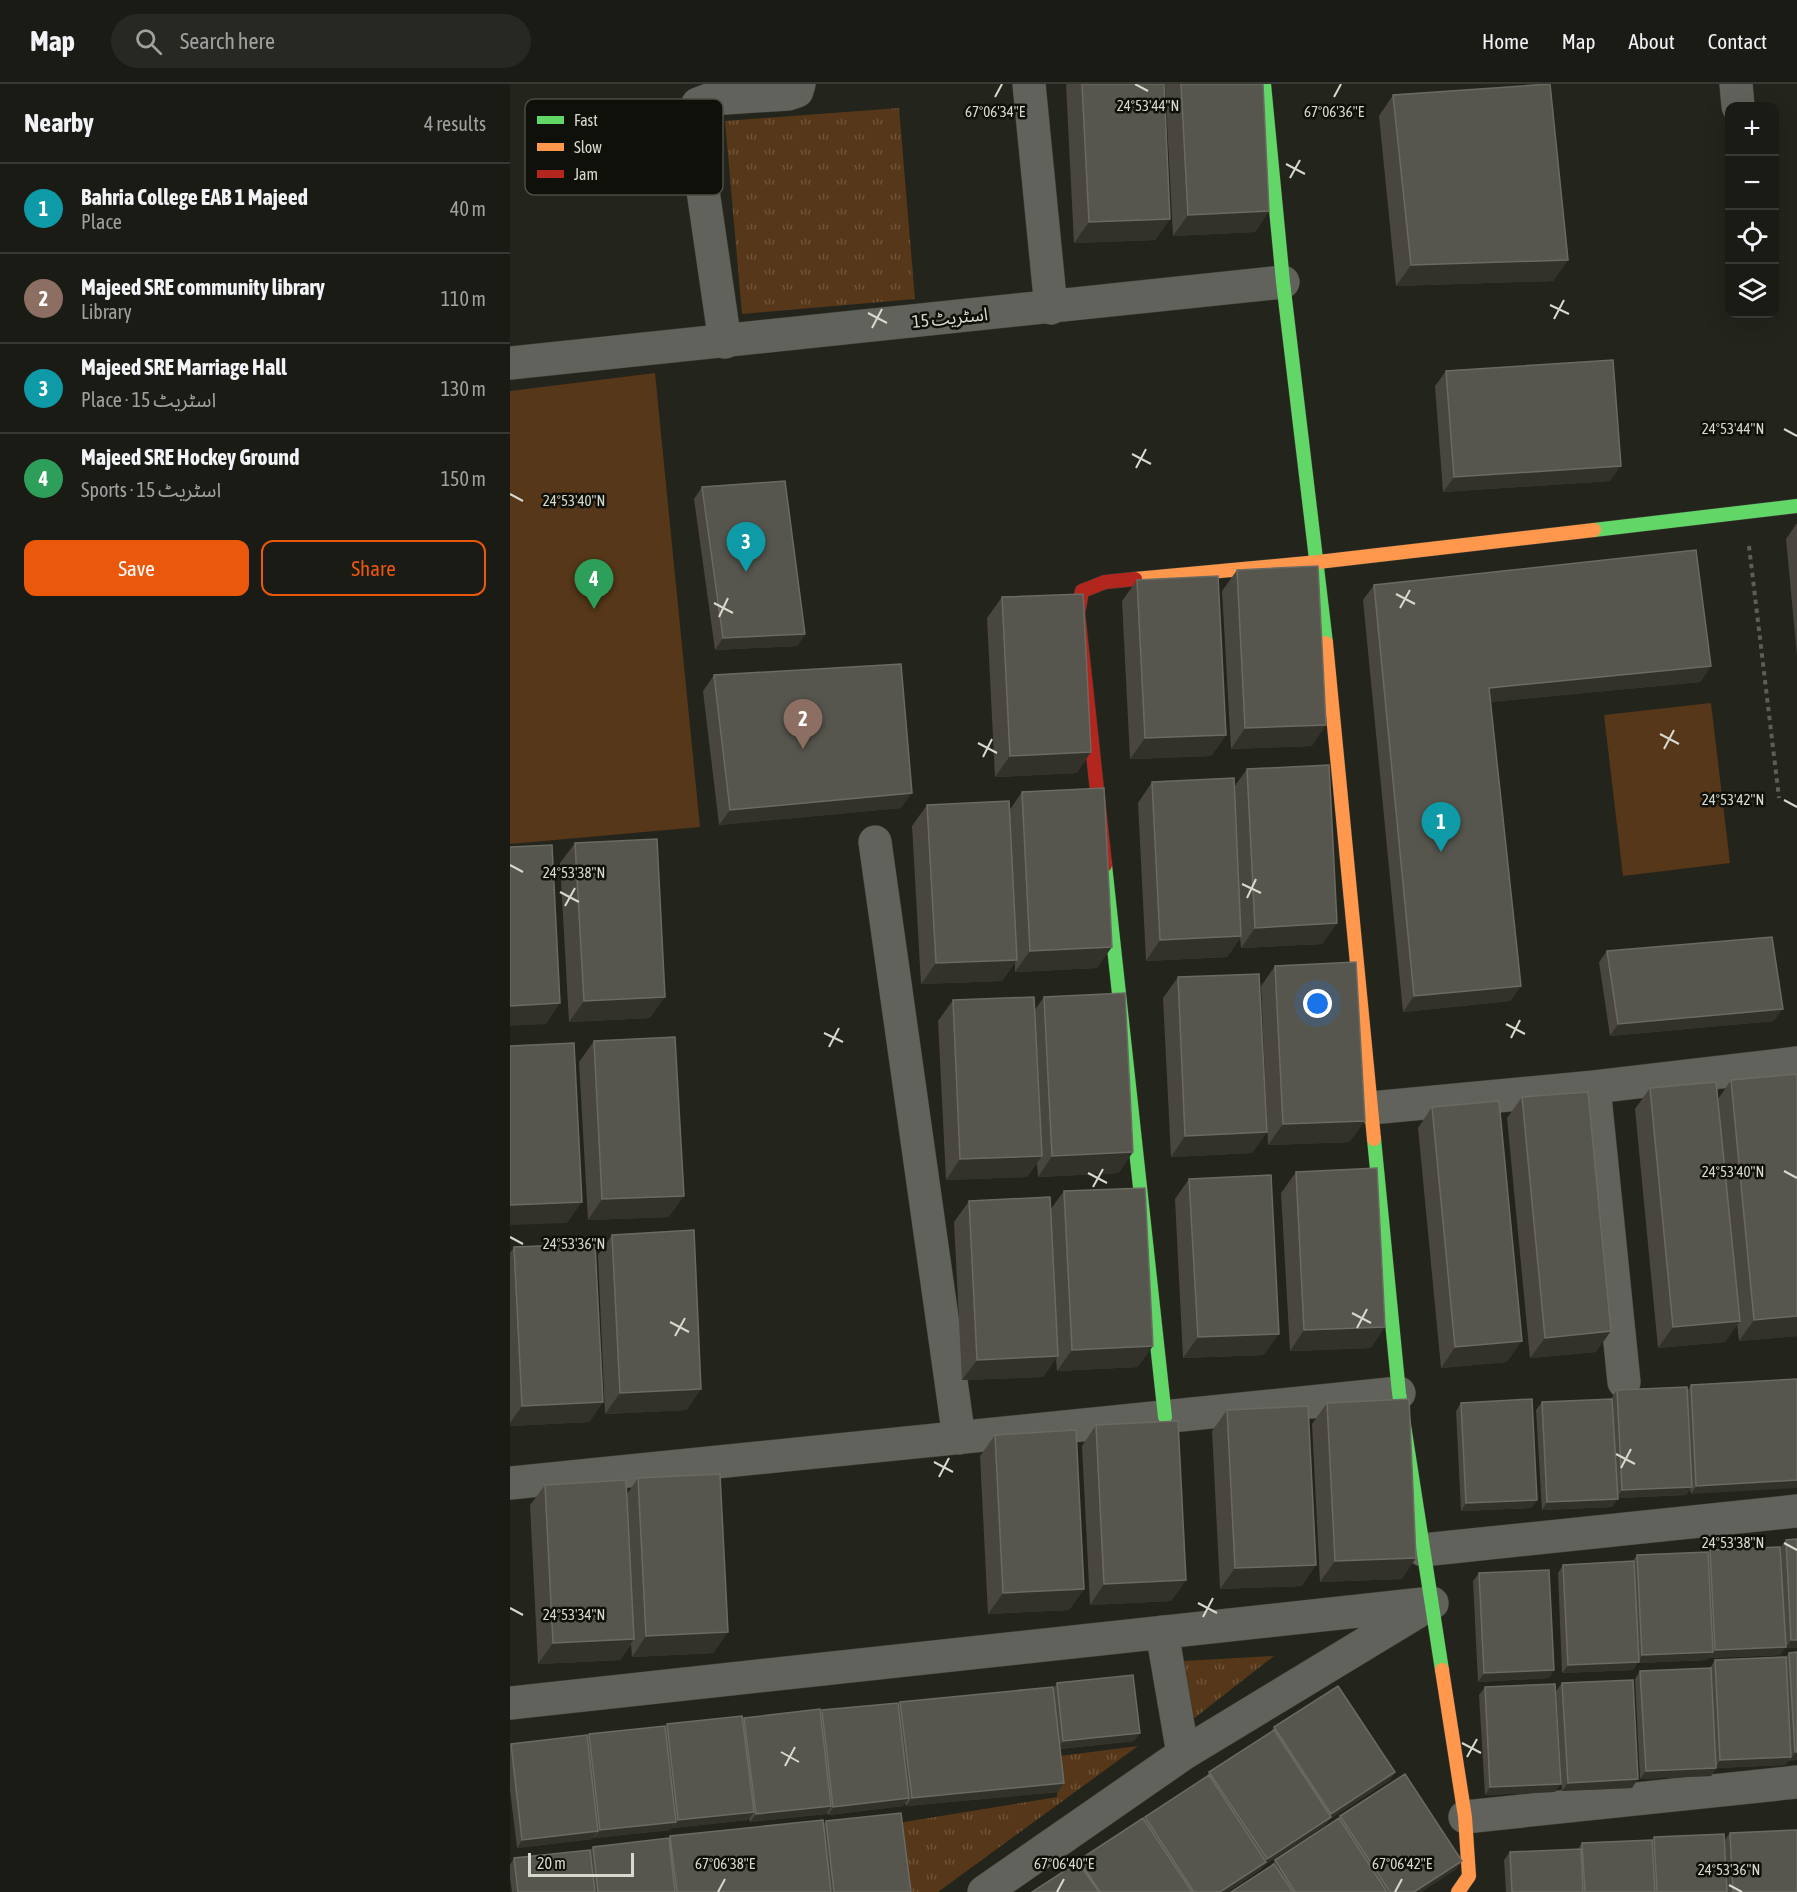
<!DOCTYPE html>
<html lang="en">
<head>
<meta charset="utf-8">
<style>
	body { margin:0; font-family:"Asap Condensed","Noto Sans Arabic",sans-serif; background:#272822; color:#f1f3f6 }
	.controls { position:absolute; right:18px; top:18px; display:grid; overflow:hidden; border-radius:12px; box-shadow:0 6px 24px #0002 }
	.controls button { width:54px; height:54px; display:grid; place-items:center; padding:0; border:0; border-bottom:2px solid #383934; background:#1a1b15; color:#f1f3f6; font:30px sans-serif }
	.scale { position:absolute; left:18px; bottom:15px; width:106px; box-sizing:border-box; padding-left:6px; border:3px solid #d7d9ce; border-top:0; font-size:16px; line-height:21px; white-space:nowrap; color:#d7d9ce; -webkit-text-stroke:4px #0f1009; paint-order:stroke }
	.you { position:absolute; left:808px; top:920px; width:21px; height:21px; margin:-15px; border:4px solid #fff; border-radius:50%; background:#1a73e8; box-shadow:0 0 0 9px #1a73e833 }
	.badge { display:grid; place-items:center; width:39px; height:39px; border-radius:50%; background:#ea580c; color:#fff; font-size:20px; font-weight:700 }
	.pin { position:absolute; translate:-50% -50px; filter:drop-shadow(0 2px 3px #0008) }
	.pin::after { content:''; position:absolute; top:32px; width:21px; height:18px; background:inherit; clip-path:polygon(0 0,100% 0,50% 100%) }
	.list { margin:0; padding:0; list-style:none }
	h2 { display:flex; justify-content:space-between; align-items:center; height:78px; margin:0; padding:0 24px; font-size:26px }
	h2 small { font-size:20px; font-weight:400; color:#9fa1a0 }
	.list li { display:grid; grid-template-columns:39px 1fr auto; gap:18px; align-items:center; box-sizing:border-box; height:90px; padding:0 24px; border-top:2px solid #383934 }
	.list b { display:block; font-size:22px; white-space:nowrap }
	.list p { margin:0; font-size:20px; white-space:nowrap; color:#9fa1a0 }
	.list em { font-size:20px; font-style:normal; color:#9fa1a0 }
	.actions { display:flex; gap:12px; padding:18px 24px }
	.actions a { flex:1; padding:14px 0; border:2px solid #ea580c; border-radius:12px; text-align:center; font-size:21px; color:#ea580c }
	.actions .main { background:#ea580c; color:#fff }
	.icon { flex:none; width:33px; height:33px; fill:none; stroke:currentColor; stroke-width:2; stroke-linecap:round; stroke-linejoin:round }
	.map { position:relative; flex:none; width:1287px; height:1808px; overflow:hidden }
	header { display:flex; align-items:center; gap:36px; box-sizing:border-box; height:84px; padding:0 30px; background:#1a1b15; border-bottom:2px solid #383934 }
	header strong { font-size:28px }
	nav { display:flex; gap:33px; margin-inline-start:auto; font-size:21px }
	.search { width:420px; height:54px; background:#272822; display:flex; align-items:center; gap:15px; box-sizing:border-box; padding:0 21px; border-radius:33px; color:#9fa1a0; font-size:22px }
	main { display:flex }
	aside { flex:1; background:#1a1b15 }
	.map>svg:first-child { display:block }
	.grass { fill:#563719 }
	.park { fill:url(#park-tufts) }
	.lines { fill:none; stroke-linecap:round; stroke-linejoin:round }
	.street-casing { stroke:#3d3e36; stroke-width:34 }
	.fast-casing { stroke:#3d3e36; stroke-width:15 }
	.slow-casing { stroke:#3d3e36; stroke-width:15 }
	.jam-casing { stroke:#3d3e36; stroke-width:15 }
	.path { stroke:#5d5e58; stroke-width:4; stroke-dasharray:4.5 4.5; stroke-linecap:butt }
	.street { stroke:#61625b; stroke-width:33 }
	.fast { stroke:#63d668; stroke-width:14 }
	.slow { stroke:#ff974d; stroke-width:14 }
	.jam { stroke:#b3261e; stroke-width:14 }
	.wall { fill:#48463f }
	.shaded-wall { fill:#33322a }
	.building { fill:#57564e; stroke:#6b6a62; stroke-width:1.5 }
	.ticks { fill:none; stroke:#d7d9ce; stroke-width:2 }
	.labels { text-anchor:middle; stroke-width:5; stroke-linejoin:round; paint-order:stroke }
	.street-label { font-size:18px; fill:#d7d9ce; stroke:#0f1009 }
	.key { fill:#0f1009; stroke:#4b4c44; stroke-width:1.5 }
	.key-label { font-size:16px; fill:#d7d9ce }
	.ticks-label { font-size:15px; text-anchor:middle; fill:#d7d9ce; stroke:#0f1009; stroke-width:5; stroke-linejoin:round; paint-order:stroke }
</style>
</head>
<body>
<header>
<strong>Map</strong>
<div class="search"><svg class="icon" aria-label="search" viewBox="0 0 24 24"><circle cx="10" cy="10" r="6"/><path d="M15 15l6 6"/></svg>Search here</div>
<nav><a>Home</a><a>Map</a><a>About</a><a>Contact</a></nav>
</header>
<main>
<aside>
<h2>Nearby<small>4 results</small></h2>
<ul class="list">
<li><span class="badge" style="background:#0f9aa8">1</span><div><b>Bahria College EAB 1 Majeed</b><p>Place</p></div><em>40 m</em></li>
<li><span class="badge" style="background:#8d6e63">2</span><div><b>Majeed SRE community library</b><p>Library</p></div><em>110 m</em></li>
<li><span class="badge" style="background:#0f9aa8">3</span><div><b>Majeed SRE Marriage Hall</b><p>Place · اسٹریٹ 15</p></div><em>130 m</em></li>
<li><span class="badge" style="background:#2e9e5b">4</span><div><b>Majeed SRE Hockey Ground</b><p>Sports · اسٹریٹ 15</p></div><em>150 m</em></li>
</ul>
<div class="actions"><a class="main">Save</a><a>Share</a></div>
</aside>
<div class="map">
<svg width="1287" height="1808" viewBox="0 0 1287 1808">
	<defs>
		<pattern id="park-tufts" width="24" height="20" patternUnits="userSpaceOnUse" patternTransform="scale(1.5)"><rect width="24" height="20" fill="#563719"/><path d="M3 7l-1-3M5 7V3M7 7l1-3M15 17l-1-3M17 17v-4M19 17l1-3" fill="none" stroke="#6e5339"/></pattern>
	</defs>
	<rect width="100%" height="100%" fill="#23241c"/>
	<path class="grass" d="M145,289L190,743L0,760V307Z
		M1201,619L1220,779L1113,792L1094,631Z"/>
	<path class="park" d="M389,24L405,215L232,230L215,37Z
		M764,1572L678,1639L674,1577Z
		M628,1662L428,1808H395L388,1739L547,1713L550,1672Z"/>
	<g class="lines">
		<g class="street-casing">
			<path id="street" d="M519,0L541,224
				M1226,0L1228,22
				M215,258L182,31L188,20L201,15L278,10L287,7L289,0
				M0,279L773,198
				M365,758L449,1354
				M1084,1003L1114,1298
				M861,1024L1084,1003L1287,979
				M0,1399L889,1309
				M913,1466L1287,1427
				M652,1548L673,1670
				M0,1619L922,1519L673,1670L474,1808
				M955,1733L1287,1698"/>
		</g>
		<g class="fast-casing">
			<path id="fast" d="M754,0L773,198L816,559
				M1084,446L1287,422
				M595,781L655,1333
				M864,1055L889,1309L932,1586"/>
		</g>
		<g class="slow-casing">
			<path id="slow" d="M625,495L808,478L1084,446
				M816,559L864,1055
				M932,1586L955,1733L959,1792L948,1808"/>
		</g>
		<g class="jam-casing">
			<path id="jam" d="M595,781L568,529L572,507L595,498L625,495"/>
		</g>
		<path class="path" d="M1239,462L1269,714"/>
		<use href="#street" class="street"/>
		<use href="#fast" class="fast"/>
		<use href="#slow" class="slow"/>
		<use href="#jam" class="jam"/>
	</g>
	<path class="wall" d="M557,0H654L660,135L645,156L564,159L556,1Z
		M655,0H753L759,127L745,148L663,152Z
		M883,11L1058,176L1043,197L886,202L869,32Z
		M936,287L1100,397L933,408L925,302Z
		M192,403L295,550L287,562L205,566L184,415Z
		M1287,439V572L1276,455Z
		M727,486L802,662L721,665L712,507Z
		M627,496L716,651L701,672L620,675L612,517Z
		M864,501L1201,582L1190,598L980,618L1011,902L1000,917L893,928L853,516Z
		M492,513L567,689L485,693L477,534Z
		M204,591L391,724L209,741L193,607Z
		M737,685L827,839L812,860L731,864L730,854L717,873L636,877L628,719L642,698L724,703Z
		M512,708L587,884L505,888V878L492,897L411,900L402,742L417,721L499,727Z
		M65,759L140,934L59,938L50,779Z
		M1097,867L1264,937L1100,952L1089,878Z
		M765,882L840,1058L758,1061L751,902Z
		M668,893L757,1048L742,1069L661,1073L653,914Z
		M534,913L609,1089L528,1093L527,1079L517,1093L436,1096L428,937L443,916L524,927Z
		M84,957L159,1133L78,1136L69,978Z
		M1221,996L1287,1252L1229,1257L1227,1240L1215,1258L1148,1264L1125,1025L1140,1004L1208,1015Z
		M1012,1013L1086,1268L1020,1274L997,1034Z
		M922,1023L997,1278L931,1284L908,1044Z
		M786,1088L861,1264L780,1267L771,1109Z
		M679,1095L754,1271L673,1274L665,1115Z
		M554,1107L628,1283L547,1287L546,1274L533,1293L452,1296L444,1138L459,1117L540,1126Z
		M102,1151L177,1326L95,1330L88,1171Z
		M4,1163L93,1318L79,1338L0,1342V1169Z
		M1287,1295L1181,1410L1180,1405L1176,1411L1108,1414L1102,1423L1032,1426L1026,1326L1032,1318L1101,1315L1107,1306H1178L1181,1301Z
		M817,1319L892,1495L810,1498L802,1340Z
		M951,1319L1027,1416L1021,1424L951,1427L946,1327Z
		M717,1326L792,1502L710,1505L702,1347Z
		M586,1341L676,1496L661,1517L580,1521L572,1362Z
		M485,1351L574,1505L559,1526L478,1530L470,1372Z
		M128,1394L218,1548L203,1569L122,1573L121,1560L110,1576L28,1580L20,1421L35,1401L117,1410Z
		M1276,1456L1287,1564H1275V1563L1270,1571L1199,1574V1573L1197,1576L1127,1579L1123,1586L1052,1589L1048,1489L1053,1481L1123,1477L1127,1471L1198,1470L1200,1466L1270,1464Z
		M969,1489L1044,1586L1039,1594L968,1598L963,1497Z
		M1279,1569L1287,1676H1279L1275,1681L1206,1684L1201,1692L1130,1695L1125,1595L1130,1587L1200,1584L1205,1576L1276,1573Z
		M547,1599L630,1649L624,1657L550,1665L548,1708L396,1722L395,1719L393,1722L318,1731L317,1728L316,1730L240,1738L239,1734L238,1736L162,1744V1743L160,1746L84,1754V1753L82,1755L7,1764L0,1706V1662L1,1660L77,1652L79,1650L155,1643L157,1640L233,1636L234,1634L311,1629L312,1626L388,1621L390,1618L543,1605Z
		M1052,1599L1122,1704L1052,1707L1046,1607Z
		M975,1603L1045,1708L975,1711L969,1611Z
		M764,1643L885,1688L880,1696L820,1735L815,1741L753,1782L750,1786L717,1808H522L566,1779L569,1776L634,1734L696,1693L699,1688L761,1648Z
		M830,1732L952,1777L946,1785L911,1808H721L760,1783L765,1776L828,1735Z
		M316,1737L401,1808H2L0,1794V1781L4,1774L80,1767L83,1763L158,1754L160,1752L313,1740Z
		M1220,1749L1287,1808H996L994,1776L1000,1768L1068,1765L1072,1759L1142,1756L1144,1753L1214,1757Z"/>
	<path class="shaded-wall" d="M759,127L745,148L663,152L678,131Z
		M660,135L645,156L564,159L579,138Z
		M1058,176L1043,197L886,202L901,181Z
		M1111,382L1100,397L933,408L944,393Z
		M295,550L287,562L205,566L213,554Z
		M1201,582L1190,598L968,619L979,604Z
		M816,641L802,662L721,665L735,644Z
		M716,651L701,672L620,675L635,654Z
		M581,668L567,689L485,693L500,672Z
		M402,709L391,724L209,741L220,726Z
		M827,839L812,860L731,864L745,844Z
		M731,852L717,873L636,877L650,856Z
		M602,863L587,884L505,888L520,867Z
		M507,876L492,897L411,900L426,879Z
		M1011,902L1000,917L893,928L904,912Z
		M155,913L140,934L59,938L74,917Z
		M50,919L36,940L0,942V922Z
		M1273,925L1264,937L1100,952L1108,940Z
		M855,1037L840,1058L758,1061L773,1040Z
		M757,1048L742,1069L661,1073L675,1052Z
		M623,1068L609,1089L528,1093L542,1072Z
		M532,1072L517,1093L436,1096L450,1075Z
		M174,1112L159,1133L78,1136L92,1115Z
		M72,1118L57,1139L0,1141V1121Z
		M1287,1232V1252L1229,1257L1244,1236Z
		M1230,1237L1215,1258L1148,1264L1163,1243Z
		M875,1243L861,1264L780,1267L794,1246Z
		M1101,1247L1086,1268L1020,1274L1035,1254Z
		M769,1250L754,1271L673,1274L688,1253Z
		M1012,1257L997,1278L931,1284L945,1263Z
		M643,1262L628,1283L547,1287L562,1266Z
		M548,1272L533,1293L452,1296L467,1276Z
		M191,1305L177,1326L95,1330L110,1309Z
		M93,1318L79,1338L0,1342V1339L12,1322Z
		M1287,1396V1404L1181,1410L1186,1402Z
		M1182,1403L1176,1411L1106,1414L1112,1406Z
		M1108,1415L1102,1423L1032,1426L1037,1418Z
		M1027,1416L1021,1424L951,1427L956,1419Z
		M906,1474L892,1495L810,1498L825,1477Z
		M806,1481L792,1502L710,1505L725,1484Z
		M676,1496L661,1517L580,1521L594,1500Z
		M574,1505L559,1526L478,1530L493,1509Z
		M218,1548L203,1569L122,1573L136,1552Z
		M124,1555L110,1576L28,1580L43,1559Z
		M1281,1556H1287V1564H1275Z
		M1276,1563L1270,1571L1199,1574L1205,1566Z
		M1203,1568L1197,1576L1127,1579L1123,1586L1052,1589L1058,1581L1128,1578L1132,1571Z
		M1044,1586L1039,1594L968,1598L974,1589Z
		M630,1649L624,1657L547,1665L553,1657Z
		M1285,1668H1287V1676L1279,1677Z
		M1281,1673L1275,1681L1206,1684L1201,1692L1130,1695L1136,1687L1205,1684L1210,1676Z
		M885,1688L880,1696L820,1735L815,1741L753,1782L750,1786L717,1808H710L754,1779L757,1775L817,1736L821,1730Z
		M1128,1695L1122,1704L1052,1707L1058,1699Z
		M554,1699L548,1708L396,1722L402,1714Z
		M1051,1700L1045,1708L975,1711L980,1703Z
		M399,1714L393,1722L318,1731L323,1723Z
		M321,1722L316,1730L240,1738L246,1730Z
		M244,1728L238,1736L162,1744L168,1736Z
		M166,1738L160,1746L84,1754L90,1746Z
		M88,1747L82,1755L7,1764L12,1756Z
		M952,1777L946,1785L911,1808H904Z"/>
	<path class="building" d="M572,0H654L660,135L579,138Z
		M671,0H753L759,127L678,131Z
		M1040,0L1058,176L901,181L883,11Z
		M1103,276L1111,382L944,393L936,287Z
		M275,397L295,550L213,554L192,403Z
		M1186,466L1201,582L979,604L1011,902L904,912L864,501Z
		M808,482L816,641L735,644L727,486Z
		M708,492L716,651L635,654L627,496Z
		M573,510L581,668L500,672L492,513Z
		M391,580L402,709L220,726L204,591Z
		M819,681L827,839L745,844L737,685Z
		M724,694L731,852L650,856L642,698Z
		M594,704L602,863L520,867L512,708Z
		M499,717L507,876L426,879L417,721Z
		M147,755L155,913L74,917L65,759Z
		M42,761L50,919L0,922V763Z
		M1262,853L1273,925L1108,940L1097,867Z
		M846,878L855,1037L773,1040L765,882Z
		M749,890L757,1048L675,1052L668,893Z
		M615,909L623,1068L542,1072L534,913Z
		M524,913L532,1072L450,1075L443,916Z
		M165,953L174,1112L92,1115L84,957Z
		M64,959L72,1118L0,1121V962Z
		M1287,990V1232L1244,1236L1221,996Z
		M1206,998L1230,1237L1163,1243L1140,1004Z
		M1078,1008L1101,1247L1035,1254L1012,1013Z
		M989,1017L1012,1257L945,1263L922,1023Z
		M867,1084L875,1243L794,1246L786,1088Z
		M761,1091L769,1250L688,1253L679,1095Z
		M635,1104L643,1262L562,1266L554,1107Z
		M540,1113L548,1272L467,1276L459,1117Z
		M184,1146L191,1305L110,1309L102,1151Z
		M85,1160L93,1318L12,1322L4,1163Z
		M1287,1295V1396L1186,1402L1181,1301Z
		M1177,1303L1182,1403L1112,1406L1107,1306Z
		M899,1315L906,1474L825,1477L817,1319Z
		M1022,1315L1027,1416L956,1419L951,1319Z
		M1102,1315L1108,1415L1037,1418L1032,1318Z
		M798,1322L806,1481L725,1484L717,1326Z
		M668,1337L676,1496L594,1500L586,1341Z
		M566,1346L574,1505L493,1509L485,1351Z
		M210,1390L218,1548L136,1552L128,1394Z
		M116,1396L124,1555L43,1559L35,1401Z
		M1287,1455V1556H1281L1276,1456Z
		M1270,1463L1276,1563L1205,1566L1200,1466Z
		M1198,1468L1203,1568L1132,1571L1127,1471Z
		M1124,1477L1129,1578L1058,1581L1053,1481Z
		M1039,1486L1044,1586L974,1589L969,1489Z
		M1287,1568V1668H1285L1279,1569Z
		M1276,1573L1281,1673L1210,1676L1205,1576Z
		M1201,1584L1206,1684L1136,1687L1130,1587Z
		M623,1591L630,1649L553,1657L547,1599Z
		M1123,1596L1128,1695L1058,1699L1052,1599Z
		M1045,1600L1051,1700L980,1703L975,1603Z
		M828,1602L885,1688L821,1730L764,1643Z
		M543,1603L554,1699L402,1714L390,1618Z
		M388,1619L399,1714L323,1723L312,1626Z
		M310,1625L321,1722L246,1730L234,1634Z
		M232,1632L244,1728L168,1736L157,1640Z
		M155,1642L166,1738L90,1746L79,1650Z
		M764,1646L821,1733L757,1775L699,1688Z
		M77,1651L88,1747L12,1756L1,1660Z
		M895,1690L952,1777L904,1808H880L830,1732Z
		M699,1691L756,1778L710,1808H684L635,1733Z
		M391,1729L401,1808H324L316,1737Z
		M633,1734L682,1808H590L569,1776Z
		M829,1734L877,1808H785L765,1776Z
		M313,1736L321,1808H167L160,1752Z
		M1287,1746V1808H1223L1220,1749Z
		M1214,1750L1217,1808H1147L1144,1753Z
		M159,1754L165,1808H88L83,1763Z
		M1142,1756L1145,1808H1075L1072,1759Z
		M1071,1765L1073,1808H1002L1000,1768Z
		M80,1766L85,1808H8L4,1774Z
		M568,1778L589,1808H522Z
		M764,1780L783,1808H721Z"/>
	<path class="ticks" d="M625,0L638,7M485,13L492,0M824,13L831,0M776,80L795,90M780,94L790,76M1040,221L1059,230M358,229L377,239M1044,235L1054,216M362,244L372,225M1274,345L1287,352M622,370L641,380M626,384L636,365M0,410L13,417M886,510L905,520M204,519L223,529M890,524L900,506M209,533L218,514M1150,650L1169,660M468,659L487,669M1154,665L1164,646M473,673L482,655M1274,716L1287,723M0,781L13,788M732,800L751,809M50,808L69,818M737,814L746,795M55,822L65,804M996,940L1015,950M314,949L333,958M1001,954L1010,936M319,963L329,944M1274,1087L1287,1094M578,1089L597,1099M583,1103L593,1085M0,1153L13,1160M842,1229L861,1239M160,1238L179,1248M847,1244L857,1225M165,1252L175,1234M1106,1370L1125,1380M424,1378L443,1388M1111,1384L1121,1365M429,1393L439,1374M1274,1459L1287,1466M688,1519L707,1529M0,1524L13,1531M693,1533L703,1514M952,1659L971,1669M271,1668L289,1678M957,1673L967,1655M275,1682L285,1663M1219,1801L1232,1808M208,1808L215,1795M547,1808L554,1795M885,1808L892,1795"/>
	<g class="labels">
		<g class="street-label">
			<text transform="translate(440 234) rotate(-6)" y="6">اسٹریٹ 15</text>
		</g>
	</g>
	<rect x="15" y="15" width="198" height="96" rx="9" class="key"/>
	<rect x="27" y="32" width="27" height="8" fill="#63d668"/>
	<rect x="27" y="59" width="27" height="8" fill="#ff974d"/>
	<rect x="27" y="86" width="27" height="8" fill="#b3261e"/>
	<g class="key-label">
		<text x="64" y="42">Fast</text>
		<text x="64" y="69">Slow</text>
		<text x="64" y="96">Jam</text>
	</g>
	<g class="ticks-label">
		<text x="638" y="27">24°53'44"N</text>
		<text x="485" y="33">67°06'34"E</text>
		<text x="824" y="33">67°06'36"E</text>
		<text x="1223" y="350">24°53'44"N</text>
		<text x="64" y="422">24°53'40"N</text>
		<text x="1223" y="721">24°53'42"N</text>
		<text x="64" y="794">24°53'38"N</text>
		<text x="1223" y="1093">24°53'40"N</text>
		<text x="64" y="1165">24°53'36"N</text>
		<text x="1223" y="1464">24°53'38"N</text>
		<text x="64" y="1536">24°53'34"N</text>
		<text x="215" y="1785">67°06'38"E</text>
		<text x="554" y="1785">67°06'40"E</text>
		<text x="892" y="1785">67°06'42"E</text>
		<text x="1219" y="1791">24°53'36"N</text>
	</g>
</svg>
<div class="controls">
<button>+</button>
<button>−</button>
<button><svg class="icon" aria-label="locate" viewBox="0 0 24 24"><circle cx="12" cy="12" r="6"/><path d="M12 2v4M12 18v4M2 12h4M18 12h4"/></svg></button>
<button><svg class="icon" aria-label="layers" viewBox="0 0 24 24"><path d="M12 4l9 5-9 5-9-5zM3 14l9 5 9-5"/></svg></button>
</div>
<div class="scale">20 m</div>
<div class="you"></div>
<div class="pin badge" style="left:931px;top:768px;background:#0f9aa8">1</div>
<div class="pin badge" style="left:293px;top:665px;background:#8d6e63">2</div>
<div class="pin badge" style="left:236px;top:488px;background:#0f9aa8">3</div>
<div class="pin badge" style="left:84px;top:525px;background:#2e9e5b">4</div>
</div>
</main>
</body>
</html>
